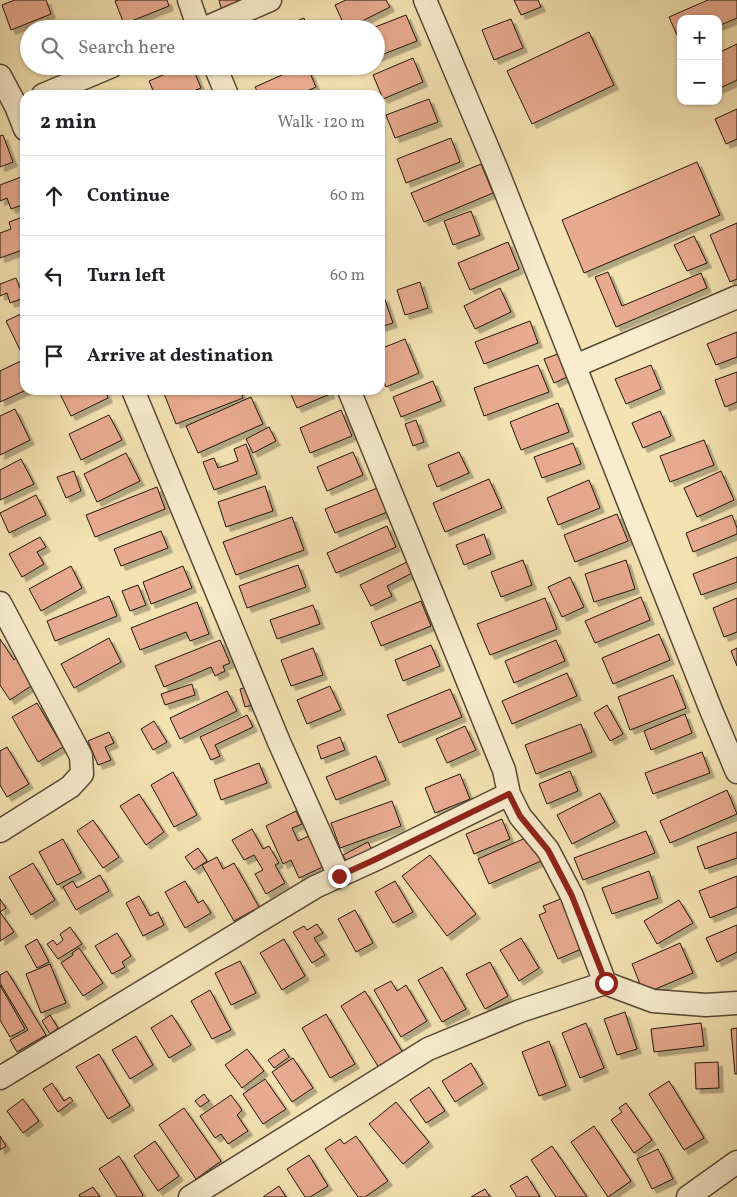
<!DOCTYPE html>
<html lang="en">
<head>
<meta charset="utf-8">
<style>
	body { margin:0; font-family:Vollkorn,serif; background:#f2f2f2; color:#202124 }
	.controls { position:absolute; right:15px; top:15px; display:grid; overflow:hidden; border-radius:10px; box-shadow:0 1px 4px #0004 }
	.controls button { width:45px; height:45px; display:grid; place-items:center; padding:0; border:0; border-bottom:1px solid #e0e0e0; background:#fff; color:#202124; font:25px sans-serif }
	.stop { position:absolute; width:15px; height:15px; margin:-11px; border:4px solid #8f2418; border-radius:50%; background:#fff }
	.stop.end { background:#8f2418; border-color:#fff; box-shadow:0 1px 5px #0008 }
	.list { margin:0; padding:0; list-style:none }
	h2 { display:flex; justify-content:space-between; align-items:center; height:65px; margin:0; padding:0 20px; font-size:21px }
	h2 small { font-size:16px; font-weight:400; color:#757577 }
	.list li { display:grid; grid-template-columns:32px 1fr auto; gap:15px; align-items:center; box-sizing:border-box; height:80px; padding:0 20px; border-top:1px solid #e0e0e0 }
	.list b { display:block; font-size:19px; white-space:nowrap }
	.list em { font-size:16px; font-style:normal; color:#757577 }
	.icon { flex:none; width:28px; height:28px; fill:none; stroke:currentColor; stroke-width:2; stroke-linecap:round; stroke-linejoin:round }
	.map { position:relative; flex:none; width:737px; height:1197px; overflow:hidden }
	.search { position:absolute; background:#fff; box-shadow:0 1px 4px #0004; left:20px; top:20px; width:365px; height:55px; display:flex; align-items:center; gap:12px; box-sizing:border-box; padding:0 18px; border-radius:28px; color:#757577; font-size:19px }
	.panel { position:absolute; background:#fff; box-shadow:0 1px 4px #0004; left:20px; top:90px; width:365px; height:305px; border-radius:15px }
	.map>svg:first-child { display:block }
	.building { fill:#e9ab90; stroke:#22150b; filter:url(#shadow) }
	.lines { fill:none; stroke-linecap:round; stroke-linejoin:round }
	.minor-casing { stroke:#564835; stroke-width:25 }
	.minor { stroke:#f8eccd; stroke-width:22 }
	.route { stroke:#8f2418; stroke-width:6 }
</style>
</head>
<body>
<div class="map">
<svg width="737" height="1197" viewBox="0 0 737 1197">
	<defs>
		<filter id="shadow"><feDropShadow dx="4.5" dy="4.5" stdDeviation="0" flood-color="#0004"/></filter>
	</defs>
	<rect width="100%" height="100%" fill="#f4e2b2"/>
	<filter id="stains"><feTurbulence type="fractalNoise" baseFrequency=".004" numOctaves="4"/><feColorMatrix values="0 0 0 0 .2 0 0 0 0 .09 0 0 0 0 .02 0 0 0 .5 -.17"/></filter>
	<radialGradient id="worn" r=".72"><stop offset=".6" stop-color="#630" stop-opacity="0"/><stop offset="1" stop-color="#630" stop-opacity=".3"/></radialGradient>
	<path class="building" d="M15,0H46L51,14L11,30L2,5Z
		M118,0H167L169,6L124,24L115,1Z
		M219,0H238L240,7L222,12Z
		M346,0H386L390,7L346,29L335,5Z
		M514,0H538L541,7L521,15Z
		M708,0H737V18L718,26V19H681L680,42L669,17Z
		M406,15L417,41L376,57V29H370Z
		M304,18L308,29H277Z
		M511,19L523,48L494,60L482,30Z
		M589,32L614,85L532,124L507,71Z
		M737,44V80L718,89V53Z
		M413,58L423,82L383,99L373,75Z
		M184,66H192L201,88L184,95H155L149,81Z
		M302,66H307L316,87L298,95H259L255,87Z
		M429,99L438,122L395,138L386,115Z
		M737,109V139L726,144L715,119Z
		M3,135L13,162L0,167V136Z
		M451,138L460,162L406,183L397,159Z
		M697,162L720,215L584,273L562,220Z
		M481,164L493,193L424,222L411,193Z
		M21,177L25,188V204L11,209L7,198L0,201V185Z
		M471,211L480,235L453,245L444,221Z
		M23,217L25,221V249L0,258V233L11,229L9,222Z
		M737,223V279L730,282L710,235Z
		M694,236L707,263L687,271L674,245Z
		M508,242L519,269L470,290L458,263Z
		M608,272L622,306L701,273L707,288L616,327L595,277Z
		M16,278L24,298L10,303L7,293L0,296V284Z
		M420,282L428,308L405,315L397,290Z
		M500,288L511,312L475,329L464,306Z
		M384,297L393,323L380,327V299Z
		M25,312V347L20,350L6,321Z
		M530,321L538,343L484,364L475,342Z
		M737,332V357L716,365L707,344Z
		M405,339L419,373L386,387L380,372V349Z
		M558,354L567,377L554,383L544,359Z
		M25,359L26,390L0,402V371Z
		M538,365L549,392L484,416L474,388Z
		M651,365L661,389L626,404L615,379Z
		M737,372V402L725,407L715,380Z
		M433,381L441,401L401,417L393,397Z
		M63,390H105L108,398L71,416L59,392Z
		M165,390H240L243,398L176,424L163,391Z
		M289,390H329L330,394L297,408Z
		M251,397L263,424L198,453L186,426Z
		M558,403L569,432L521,450L510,422Z
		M15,409L30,440L0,455V416Z
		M341,410L352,436L310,453L300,428Z
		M660,411L671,436L643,448L632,423Z
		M109,415L122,440L81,460L69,434Z
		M416,420L424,442L413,446L405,424Z
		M269,427L276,441L253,453L246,439Z
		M704,440L714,465L670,482L660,456Z
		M573,443L581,464L542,478L534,457Z
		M246,444L257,474L214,490L203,462L214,458L218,468L238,461L234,449Z
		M353,452L363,475L327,491L317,467Z
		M459,452L469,473L437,487L428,465Z
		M126,453L140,481L97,502L84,474Z
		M21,459L34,484L0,500V470Z
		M74,471L81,491L66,498L57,477Z
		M721,471L734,500L697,517L684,488Z
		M489,479L502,508L445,532L433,503Z
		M589,480L600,508L558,525L547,498Z
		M265,486L273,511L226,527L218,502Z
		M157,487L165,509L95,537L86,515Z
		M380,487L390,511L335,533L325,509Z
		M36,495L46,515L9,533L0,513Z
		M617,514L628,541L575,562L564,535Z
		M732,515L737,528V534L693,552L686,533Z
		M292,517L304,550L236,575L223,542Z
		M387,526L396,547L336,573L327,553Z
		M161,531L168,548L121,566L114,549Z
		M484,534L491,554L464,565L456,545Z
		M40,537L46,547L37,552L44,564L22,577L9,554Z
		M737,557V582L701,595L693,574Z
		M523,560L532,585L501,597L491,572Z
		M626,560L635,589L594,602L585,574Z
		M409,561L414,572L387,586L392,596L371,606L360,585Z
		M298,565L306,587L247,608L239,586Z
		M71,566L82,588L41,611L29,589Z
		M183,566L192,588L151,604L143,582Z
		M570,577L584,607L562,617L548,587Z
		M138,585L146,605L130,611L122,591Z
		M109,596L117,616L55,641L47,621Z
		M641,597L650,620L595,643L585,621Z
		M545,598L557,629L490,655L477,624Z
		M737,598V632L724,637L713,608Z
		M421,601L431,626L381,646L371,622Z
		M197,602L209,634L190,641L186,632L140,650L131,628Z
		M313,605L320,624L277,639L270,620Z
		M659,634L670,660L613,684L602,658Z
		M109,638L121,662L74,688L61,664Z
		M0,639L14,660L16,658L34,684L10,700L0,685Z
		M220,640L230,663L223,666L225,671L215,676L211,667L164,687L155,666Z
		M556,640L565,661L514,683L505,661Z
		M431,645L440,666L403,681L395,660Z
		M313,648L323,675L291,686L281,660Z
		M737,648V666L731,651Z
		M567,673L577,696L512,724L502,701Z
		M673,675L686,708L630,730L618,697Z
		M192,684L195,695L165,705L161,694Z
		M251,686L256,704L245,707L240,689Z
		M330,686L341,710L307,724L297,700Z
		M450,689L462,717L399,743L387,715Z
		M227,691L237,711L180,739L170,718Z
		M37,703L63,747L38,762L12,717Z
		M607,705L623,734L610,741L594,713Z
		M685,714L692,733L651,750L644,731Z
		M247,715L253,727L215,745L220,756L211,760L200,737Z
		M154,721L167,742L153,750L141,729Z
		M581,724L592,752L536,774L525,745Z
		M465,726L476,750L447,763L436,739Z
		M109,732L114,743L105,747L111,760L98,765L88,741Z
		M340,737L345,750L321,759L317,746Z
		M7,747L29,784L7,797L0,785V751Z
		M702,752L710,773L653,794L645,773Z
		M376,756L386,780L336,800L326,777Z
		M259,763L267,783L221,800L214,780Z
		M570,771L578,791L547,804L539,784Z
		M173,772L197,815L174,827L151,785Z
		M460,774L470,799L435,813L425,788Z
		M727,790L737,814L670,843L660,821Z
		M600,793L615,822L572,844L557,815Z
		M139,794L164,832L146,845L120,806Z
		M392,801L401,826L340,848L331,823Z
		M296,811L302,824L292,828L298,841L313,834L327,865L299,878L291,860L283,864L266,826Z
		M502,819L510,839L474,854L466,834Z
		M93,820L119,857L103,868L77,831Z
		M252,829L263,849L269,846L279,863L275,865L285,883L266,894L255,874L263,870L254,855L244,860L232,840Z
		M646,831L655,853L583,880L574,858Z
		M737,832V858L705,869L697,847Z
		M530,836L541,861L489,884L478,859Z
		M63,839L81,873L57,885L39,852Z
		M368,842L374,854L349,866L343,855Z
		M198,848L207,861L194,870L185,857Z
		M430,855L476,914L447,936L402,876Z
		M217,857L223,869L234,863L259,907L234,921L202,865Z
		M33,863L55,900L31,915L9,877Z
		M649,871L658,898L612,914L602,888Z
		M100,875L109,891L76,910L63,887L73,881L77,888Z
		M737,876V907L710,918L699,891Z
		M185,881L198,903L203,900L211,913L185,928L165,892Z
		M395,881L413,912L393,923L375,892Z
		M139,896L150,916L158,912L164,925L143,936L126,903Z
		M563,898L586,947L558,959L539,915L546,912L543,906Z
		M0,899L6,908L0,912L14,932L0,941Z
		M679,900L693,923L657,944L644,921Z
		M355,910L373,943L356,952L338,919Z
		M317,924L323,933L314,938L325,955L312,963L293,932L304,926L307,930Z
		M737,925V952L717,962L706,938Z
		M70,927L82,944L58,959L47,944L53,940L57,945L63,940L60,934Z
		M117,933L131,956L122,962L125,967L112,974L95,946Z
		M521,938L539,968L519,981L500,950Z
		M37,939L49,962L37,968L25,946Z
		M284,939L305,976L282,990L260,953Z
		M680,943L693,973L644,994L632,964Z
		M79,948L103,983L83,996L61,963L73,955L72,953Z
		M240,961L256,993L231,1005L215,973Z
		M490,962L508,996L485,1009L466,974Z
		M50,964L66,1003L41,1013L26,974Z
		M442,967L466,1009L442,1022L418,980Z
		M7,971L46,1035L17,1052L10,1040L28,1030L0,983V975Z
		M391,981L397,991L406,985L427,1021L401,1037L374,990Z
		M0,985L25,1029L10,1037L0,1020Z
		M210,990L231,1030L212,1039L191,1001Z
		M365,991L403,1053L379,1068L341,1006Z
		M625,1012L637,1049L617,1055L604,1019Z
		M326,1014L355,1064L330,1078L302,1028Z
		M50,1015L58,1028L50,1034L42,1021Z
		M172,1015L191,1045L169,1058L151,1028Z
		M586,1023L604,1068L580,1078L562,1033Z
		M701,1023L704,1046L654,1052L651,1029Z
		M737,1028V1074H735L731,1029Z
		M136,1036L153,1065L130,1079L112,1050Z
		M549,1041L566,1086L539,1096L522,1052Z
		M247,1049L264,1071L242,1088L225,1065Z
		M284,1049L289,1057L274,1068L268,1060Z
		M99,1054L130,1106L108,1119L76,1067Z
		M293,1058L313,1088L292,1102L272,1072Z
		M718,1062L719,1088L696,1089L695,1063Z
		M471,1063L483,1084L455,1102L442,1081Z
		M265,1079L286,1109L263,1124L243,1094Z
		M669,1081L704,1138L684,1150L649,1094Z
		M52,1083L64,1101L70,1097L73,1101L58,1112L43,1089Z
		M429,1087L445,1111L426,1123L410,1100Z
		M204,1094L209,1101L200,1107L195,1101Z
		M231,1095L242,1110L237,1115L248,1131L228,1144L221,1134L215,1138L200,1116Z
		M23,1099L39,1121L23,1133L7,1111Z
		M396,1102L429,1142L403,1164L369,1124Z
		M626,1103L652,1140L634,1153L611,1120L622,1112L619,1108Z
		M184,1108L221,1161L196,1179L159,1125Z
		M594,1126L631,1181L608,1197L571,1142Z
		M0,1136L6,1146L0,1150Z
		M356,1136L388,1181L365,1197H358L325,1149L340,1139L344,1144Z
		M155,1141L179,1176L158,1191L134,1156Z
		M552,1146L587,1197H556L531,1160Z
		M658,1149L673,1179L652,1189L637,1159Z
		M309,1155L328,1186L310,1197H305L287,1169Z
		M119,1156L143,1195L141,1197H117L99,1169Z
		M527,1176L540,1197H517L510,1186Z
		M279,1186L286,1197H263Z
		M93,1187L100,1197H80L79,1195Z
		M485,1189L490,1197H471Z"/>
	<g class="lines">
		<g class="minor-casing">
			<path id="minor" d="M189,0L199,29
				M425,0L497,170L711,710L737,772
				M203,29L270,0
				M215,66L227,95
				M0,76L16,106L25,129
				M43,95L112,66
				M575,366L737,297
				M133,390L279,742L339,876
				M349,390L504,770L509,794L520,816L548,850L572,896L605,983
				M0,603L81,756L82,774L70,787L0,831
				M0,1078L315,887L374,860L509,794
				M190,1197L428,1049L520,1011L605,983L653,1001L706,1005L737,1003
				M688,1197L737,1162"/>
		</g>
		<use href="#minor" class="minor"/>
	</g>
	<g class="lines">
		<path class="route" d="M339,876L374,860L509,794L520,816L548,850L572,896L606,983"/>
	</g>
	<rect width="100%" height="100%" filter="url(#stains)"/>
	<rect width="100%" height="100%" fill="url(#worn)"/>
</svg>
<div class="controls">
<button>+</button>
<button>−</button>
</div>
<div class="stop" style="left:606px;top:983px"></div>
<div class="stop end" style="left:339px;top:876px"></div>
<div class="search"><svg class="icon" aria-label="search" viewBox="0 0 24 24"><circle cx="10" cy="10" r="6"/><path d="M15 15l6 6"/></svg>Search here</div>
<section class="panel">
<h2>2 min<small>Walk · 120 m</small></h2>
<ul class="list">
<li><svg class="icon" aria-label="ahead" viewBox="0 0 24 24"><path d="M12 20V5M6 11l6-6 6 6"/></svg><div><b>Continue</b></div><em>60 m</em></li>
<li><svg class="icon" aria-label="left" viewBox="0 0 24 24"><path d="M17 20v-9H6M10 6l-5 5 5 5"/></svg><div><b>Turn left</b></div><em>60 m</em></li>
<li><svg class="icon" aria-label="arrive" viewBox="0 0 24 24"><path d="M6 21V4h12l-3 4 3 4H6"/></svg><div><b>Arrive at destination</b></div></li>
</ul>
</section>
</div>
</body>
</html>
